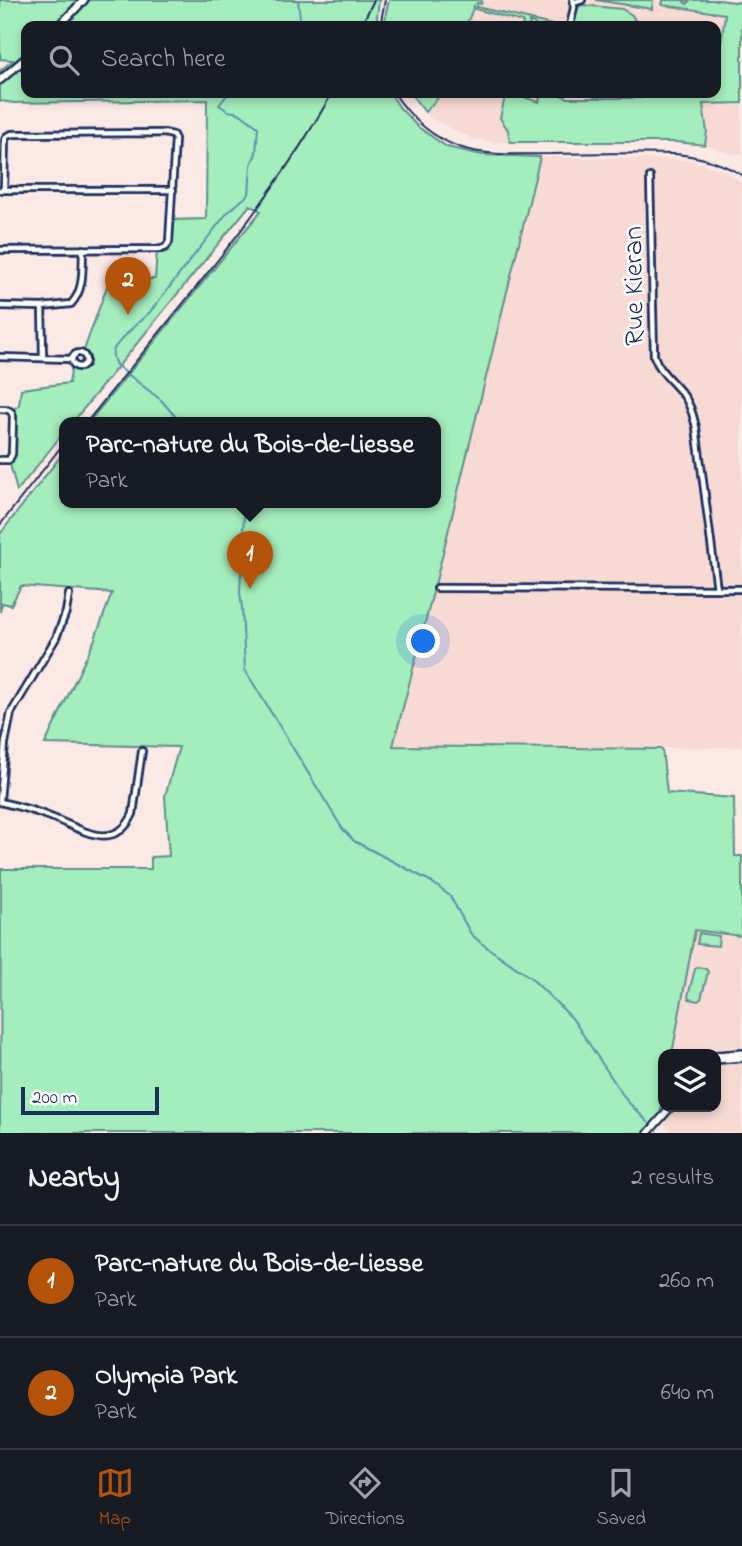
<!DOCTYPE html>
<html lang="en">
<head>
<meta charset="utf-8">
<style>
	body { margin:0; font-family:"Indie Flower",sans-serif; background:#20242c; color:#f1f3f6 }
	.controls { position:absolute; right:21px; bottom:21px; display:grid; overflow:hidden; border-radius:14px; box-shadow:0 4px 10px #0003 }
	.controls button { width:63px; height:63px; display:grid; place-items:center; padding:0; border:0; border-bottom:2px solid #363941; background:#171b24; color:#f1f3f6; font:35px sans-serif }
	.scale { position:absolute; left:21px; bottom:18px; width:138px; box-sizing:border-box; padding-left:7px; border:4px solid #1b2f5e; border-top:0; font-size:19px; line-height:24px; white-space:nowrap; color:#1b2f5e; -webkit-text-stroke:5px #fff; paint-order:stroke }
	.you { position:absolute; left:424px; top:642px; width:24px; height:24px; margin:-18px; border:5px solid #fff; border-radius:50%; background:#1a73e8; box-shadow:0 0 0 10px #1a73e833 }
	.badge { display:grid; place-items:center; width:46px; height:46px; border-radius:50%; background:#b45309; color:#fff; font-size:23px; font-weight:700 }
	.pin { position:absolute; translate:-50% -58px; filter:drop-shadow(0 2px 4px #0008) }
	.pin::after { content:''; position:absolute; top:37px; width:24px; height:21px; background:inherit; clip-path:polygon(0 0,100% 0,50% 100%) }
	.popup { position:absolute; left:59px; top:417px; width:382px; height:91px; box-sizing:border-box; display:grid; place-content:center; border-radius:14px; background:#171b24; filter:drop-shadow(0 2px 5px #0005); font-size:23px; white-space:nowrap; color:#9ea1a6 }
	.popup b { font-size:26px; color:#f1f3f6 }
	.popup::after { content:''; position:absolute; left:50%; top:100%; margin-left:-14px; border:14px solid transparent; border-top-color:#171b24 }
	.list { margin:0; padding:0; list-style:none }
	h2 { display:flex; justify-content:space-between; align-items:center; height:91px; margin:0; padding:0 28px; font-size:30px }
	h2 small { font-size:23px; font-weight:400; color:#9ea1a6 }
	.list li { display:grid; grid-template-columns:46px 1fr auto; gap:21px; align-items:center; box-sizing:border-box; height:112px; padding:0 28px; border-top:2px solid #363941 }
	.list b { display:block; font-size:26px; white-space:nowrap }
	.list p { margin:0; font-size:23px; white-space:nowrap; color:#9ea1a6 }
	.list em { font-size:23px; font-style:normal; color:#9ea1a6 }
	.icon { flex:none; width:38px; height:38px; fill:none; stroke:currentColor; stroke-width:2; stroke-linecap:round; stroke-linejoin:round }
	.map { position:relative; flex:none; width:742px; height:1133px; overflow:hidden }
	.search { position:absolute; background:#171b24; box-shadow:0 4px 10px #0003; left:21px; right:21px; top:21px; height:77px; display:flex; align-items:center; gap:18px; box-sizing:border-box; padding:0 24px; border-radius:14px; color:#9ea1a6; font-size:26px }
	.sheet { height:315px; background:#171b24 }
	nav { display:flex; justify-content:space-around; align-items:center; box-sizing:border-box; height:98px; border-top:2px solid #363941; background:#171b24; font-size:19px; color:#9ea1a6 }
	nav a { display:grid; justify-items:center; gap:4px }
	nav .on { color:#b45309 }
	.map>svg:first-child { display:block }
	.built { fill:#f8dad4 }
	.green { fill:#a4edbc; stroke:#608e8d; stroke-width:2 }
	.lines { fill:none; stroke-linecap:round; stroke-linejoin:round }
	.stream { stroke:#5b91af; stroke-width:2 }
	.minor-casing { stroke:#1b2f5e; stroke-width:10 }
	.tertiary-casing { stroke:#1b2f5e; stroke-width:10 }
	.secondary-casing { stroke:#1b2f5e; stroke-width:11 }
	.minor { stroke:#fff; stroke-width:4.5 }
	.tertiary { stroke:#fff; stroke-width:5 }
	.secondary { stroke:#fff; stroke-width:6 }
	.tram { stroke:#1b2f5e; stroke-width:2 }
	.labels { text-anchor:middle; stroke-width:5; stroke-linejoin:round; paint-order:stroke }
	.street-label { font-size:28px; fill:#1b2f5e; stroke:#fff }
</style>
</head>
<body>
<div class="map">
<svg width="742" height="1133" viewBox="0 0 742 1133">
	<rect width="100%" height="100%" fill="#fbe9e6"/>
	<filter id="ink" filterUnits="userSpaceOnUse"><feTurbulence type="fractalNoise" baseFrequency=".0143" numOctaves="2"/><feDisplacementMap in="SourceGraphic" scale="14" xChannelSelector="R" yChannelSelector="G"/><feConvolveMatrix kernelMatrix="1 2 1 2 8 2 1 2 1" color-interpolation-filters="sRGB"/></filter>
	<g filter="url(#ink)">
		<path class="built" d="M475,0H570L565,26H466Z
			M589,0L727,1L719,73L716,72V26H626L579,6L585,4Z
			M440,93H569L567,101L541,96L540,102L514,143L487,141L470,138L432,119L425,112L438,98Z
			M742,103V154H731L705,145L707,132L703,104Z
			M540,157L688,160L709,165L732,175L742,183V747L622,749L393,746Z
			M694,930L742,937V1133H673L657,1117L660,1114L663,1097V1107H716V1054H671Z"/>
		<path class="green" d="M0,0H379L376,26H26V93H390L400,108L418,127L447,147L482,155L540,157L437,577L393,746L662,749L667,793L734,798L735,856H742V936L695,930L672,1054H663V1097L660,1114L644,1133H0L1,869H151V857L169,856L165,796L179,747L45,744L94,641L112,593L21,586L11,605L2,603L0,612V534L64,452V503H436V423H88L261,211L250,205L72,423H64V432L17,491L9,460L12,454L13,417L11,411L19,405L21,389L69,383L72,365L79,368L83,366L86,363L84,355L80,353H75L84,350L110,278L155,279L157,249L166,247L171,220L206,219L207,100L14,103L0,101V71L13,60L0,59Z
			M389,0H479L482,1L481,4L477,3V7L556,26H536L534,23L529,22L530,26H522L523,22L475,9L474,6L466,26H385L386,12Z
			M596,0H653L652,9Z
			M663,0H686L684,2L687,4L689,2L687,0H719L742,3V103L703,104L707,132L705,145L676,142H510L508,130L500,118L506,93L523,94L527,93L526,98L539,102L541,93H556L568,98H642L649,93H716V68H718L725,14L662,5Z
			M582,5L622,9L632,15L638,26H574L577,8Z
			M410,93H440L438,98L425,112Z
			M699,933L719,936L718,946L697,944Z
			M698,967L706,969L708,972L701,999L698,1001L689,999L688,996L695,969Z"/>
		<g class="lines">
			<path class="stream" d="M298,0L301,26
				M181,423L161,400L116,365C114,360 111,355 114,349C120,339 141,320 150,312L227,213L249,194L251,165L256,153L258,127L239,113L228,111L219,105L227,95L241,93
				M242,503L244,513L240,593L242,607L245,670L342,828L354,841L430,881L450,896L471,934L481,943L530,977L572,1018L627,1101L648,1122"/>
			<g class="minor-casing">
				<path id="minor" d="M573,3L582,0
					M570,26L574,7L573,0
					M650,177L654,356C660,373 674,382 684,396C691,405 693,416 696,427L717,589
					M0,190H173
					M0,250L161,249L166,247L169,242L175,139L173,135L164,133L12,134L7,136L5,140L4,190
					M0,306L42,307L71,304C85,289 82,268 83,249
					M42,307L43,357
					M72 360a7 7 0 1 1 14 0a7 7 0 1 1-14 0Z
					M0,357L71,359
					M0,409C6,409 12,409 13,417L12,454L9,460H0
					M437,588L742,589
					M0,800L5,743L11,713L56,638L66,612L69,594
					M0,802C18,806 36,811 53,818C81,829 115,853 133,814L142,751"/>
			</g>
			<g class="tertiary-casing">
				<path id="tertiary" d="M716,1055L742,1053
					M716,1060L742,1058
					M648,1133L671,1107"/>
			</g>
			<g class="secondary-casing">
				<path id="secondary" d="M59,26L84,0
					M0,80L26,58"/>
			</g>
			<use href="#minor" class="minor"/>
			<use href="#tertiary" class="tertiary"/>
			<use href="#secondary" class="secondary"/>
			<path class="tram" d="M361,26L374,0
				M380,26L385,0
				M394,93C410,117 431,137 459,147C488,157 521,154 551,154C592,153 633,153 675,154C700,156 720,162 742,175
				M86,423C171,315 265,214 332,93
				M0,525L64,443"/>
		</g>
	</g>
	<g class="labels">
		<g class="street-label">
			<text transform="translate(632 286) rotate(-91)" y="10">Rue Kieran</text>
		</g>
	</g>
</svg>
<div class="controls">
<button><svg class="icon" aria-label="layers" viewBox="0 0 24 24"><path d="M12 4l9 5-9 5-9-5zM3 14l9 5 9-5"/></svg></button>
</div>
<div class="scale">200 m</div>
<div class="you"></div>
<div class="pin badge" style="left:250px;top:589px">1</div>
<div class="popup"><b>Parc-nature du Bois-de-Liesse</b>Park</div>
<div class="pin badge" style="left:128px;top:315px">2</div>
<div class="search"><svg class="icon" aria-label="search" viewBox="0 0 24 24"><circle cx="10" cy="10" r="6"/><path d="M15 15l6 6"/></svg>Search here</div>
</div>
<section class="sheet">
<h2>Nearby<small>2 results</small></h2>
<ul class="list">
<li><span class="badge">1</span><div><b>Parc-nature du Bois-de-Liesse</b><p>Park</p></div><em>260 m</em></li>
<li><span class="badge">2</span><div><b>Olympia Park</b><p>Park</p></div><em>640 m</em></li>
</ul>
</section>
<nav>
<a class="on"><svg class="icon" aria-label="map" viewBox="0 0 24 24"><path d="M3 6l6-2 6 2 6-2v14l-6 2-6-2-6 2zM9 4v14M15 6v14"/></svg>Map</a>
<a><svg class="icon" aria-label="directions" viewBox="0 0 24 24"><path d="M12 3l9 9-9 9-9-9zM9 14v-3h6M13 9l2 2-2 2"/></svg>Directions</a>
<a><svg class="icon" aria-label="saved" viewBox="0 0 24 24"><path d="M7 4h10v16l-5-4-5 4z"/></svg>Saved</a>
</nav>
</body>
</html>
